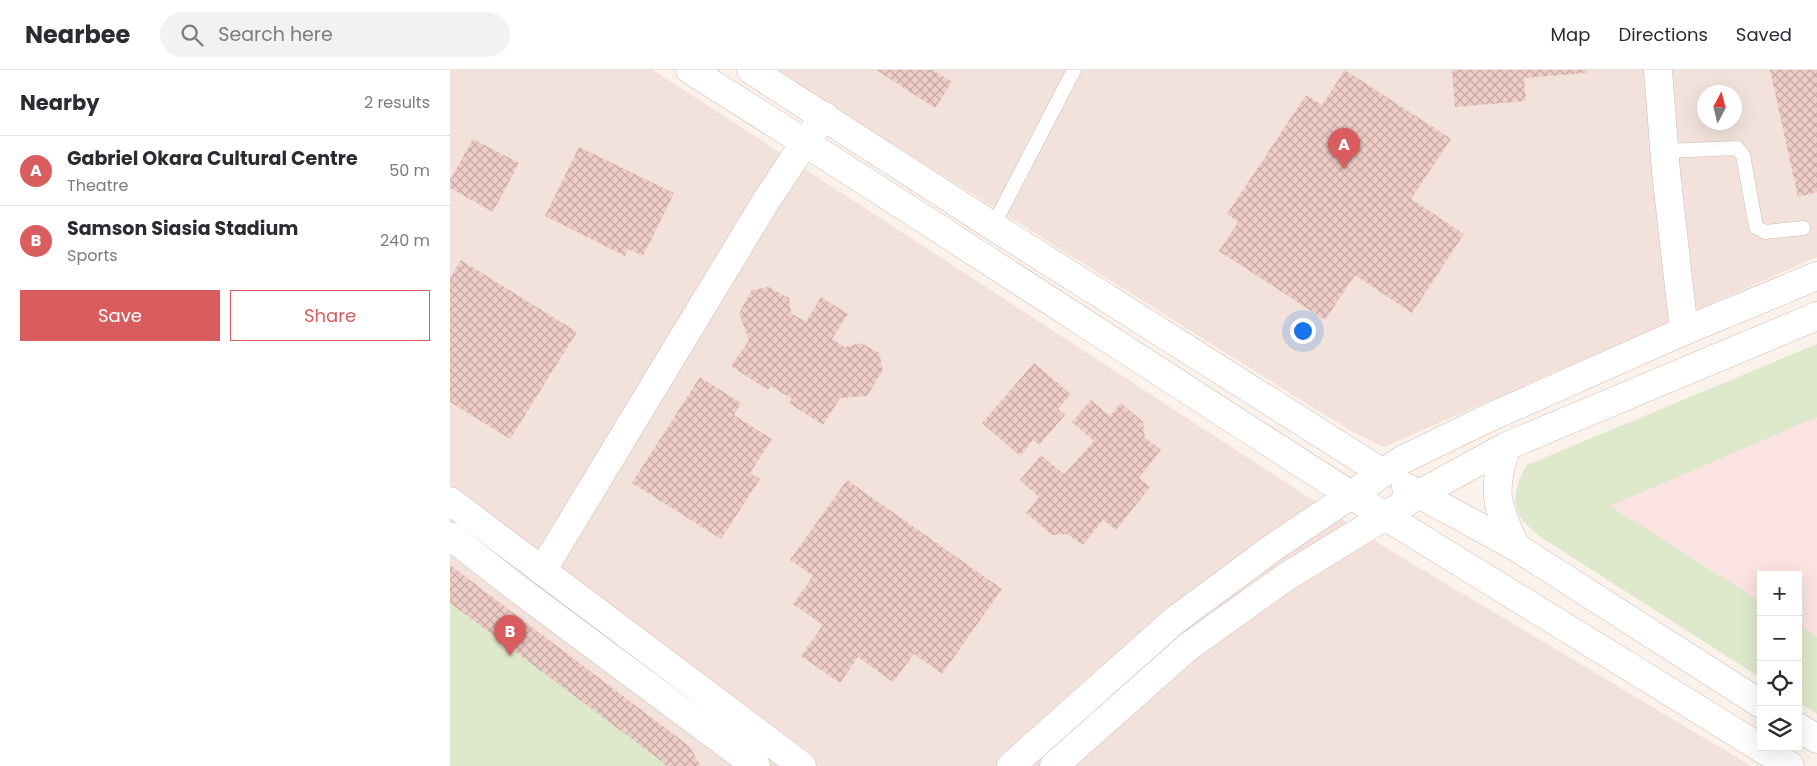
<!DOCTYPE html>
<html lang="en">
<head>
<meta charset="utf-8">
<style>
	body { margin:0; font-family:Poppins,sans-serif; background:#f2f2f3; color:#2b2b33 }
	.controls { position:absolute; right:15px; bottom:15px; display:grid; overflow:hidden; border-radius:0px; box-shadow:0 5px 20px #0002 }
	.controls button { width:45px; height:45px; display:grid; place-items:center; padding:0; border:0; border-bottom:1px solid #e1e1e2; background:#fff; color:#2b2b33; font:25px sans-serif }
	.compass { position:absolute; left:1247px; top:15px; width:45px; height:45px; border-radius:50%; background:#fff; box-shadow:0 5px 20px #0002; rotate:7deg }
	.you { position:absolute; left:852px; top:260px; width:18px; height:18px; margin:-12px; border:4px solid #fff; border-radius:50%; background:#1a73e8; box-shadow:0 0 0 8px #1a73e833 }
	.badge { display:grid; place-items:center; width:32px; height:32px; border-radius:50%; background:#d95d5e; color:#fff; font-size:16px; font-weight:700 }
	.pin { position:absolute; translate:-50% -41px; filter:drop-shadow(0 1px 2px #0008) }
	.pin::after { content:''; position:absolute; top:26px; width:18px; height:15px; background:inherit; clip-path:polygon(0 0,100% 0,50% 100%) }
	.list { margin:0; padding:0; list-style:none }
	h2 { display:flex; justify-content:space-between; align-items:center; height:65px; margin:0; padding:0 20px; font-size:21px }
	h2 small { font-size:16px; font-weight:400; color:#7c7c81 }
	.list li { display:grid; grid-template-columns:32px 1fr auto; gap:15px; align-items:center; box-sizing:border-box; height:70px; padding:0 20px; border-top:1px solid #e1e1e2 }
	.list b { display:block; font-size:19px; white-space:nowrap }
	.list p { margin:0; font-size:16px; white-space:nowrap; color:#7c7c81 }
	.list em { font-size:16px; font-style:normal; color:#7c7c81 }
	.actions { display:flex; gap:10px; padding:15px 20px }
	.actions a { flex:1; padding:11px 0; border:1px solid #d95d5e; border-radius:0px; text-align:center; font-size:18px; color:#d95d5e }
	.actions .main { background:#d95d5e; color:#fff }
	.icon { flex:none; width:28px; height:28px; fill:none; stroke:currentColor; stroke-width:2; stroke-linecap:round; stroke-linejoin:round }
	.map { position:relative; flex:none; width:1367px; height:696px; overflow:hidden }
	header { display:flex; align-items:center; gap:30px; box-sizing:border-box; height:70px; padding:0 25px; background:#fff; border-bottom:1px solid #e1e1e2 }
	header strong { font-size:24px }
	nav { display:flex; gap:28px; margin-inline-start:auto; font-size:18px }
	.search { width:350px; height:45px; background:#f2f2f3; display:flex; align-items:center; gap:12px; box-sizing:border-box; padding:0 18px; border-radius:28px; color:#7c7c81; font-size:19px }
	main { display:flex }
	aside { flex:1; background:#fff }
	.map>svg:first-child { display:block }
	.residential { fill:#f2e2db; fill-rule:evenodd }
	.commercial { fill:#fae3e1 }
	.grass { fill:#dee8cb }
	.building { fill:url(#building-cross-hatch) }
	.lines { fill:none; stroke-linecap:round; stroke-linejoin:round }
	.service-casing { stroke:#cfbab4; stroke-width:15 }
	.minor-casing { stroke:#cfbab4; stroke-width:29 }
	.tertiary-casing { stroke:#cfbab4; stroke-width:29 }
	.secondary-casing { stroke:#d2b9b2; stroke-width:29 }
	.service { stroke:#fff; stroke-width:14 }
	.minor { stroke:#fff; stroke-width:28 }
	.tertiary { stroke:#fff; stroke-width:28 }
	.secondary { stroke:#fff; stroke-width:28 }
</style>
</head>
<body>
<header>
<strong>Nearbee</strong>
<div class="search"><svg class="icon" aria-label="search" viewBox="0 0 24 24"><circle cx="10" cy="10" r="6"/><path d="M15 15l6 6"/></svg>Search here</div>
<nav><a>Map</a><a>Directions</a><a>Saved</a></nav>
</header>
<main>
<aside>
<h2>Nearby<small>2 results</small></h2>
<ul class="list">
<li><span class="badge">A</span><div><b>Gabriel Okara Cultural Centre</b><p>Theatre</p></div><em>50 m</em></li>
<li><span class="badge">B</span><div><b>Samson Siasia Stadium</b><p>Sports</p></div><em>240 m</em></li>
</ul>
<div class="actions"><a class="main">Save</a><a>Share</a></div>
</aside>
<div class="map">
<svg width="1367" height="696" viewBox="0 0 1367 696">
	<defs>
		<pattern id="building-cross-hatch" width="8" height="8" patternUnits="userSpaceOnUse" patternTransform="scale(1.25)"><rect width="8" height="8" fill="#eecdc6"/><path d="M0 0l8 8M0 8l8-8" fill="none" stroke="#c5a9a3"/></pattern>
	</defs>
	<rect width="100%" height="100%" fill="#fbf2ec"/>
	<path class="residential" d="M0,0H203L938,479L1301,696H0Z
		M325,0H1367V187L934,377L905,363L849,329ZM1254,22H1284V52H1254Z"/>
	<path class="commercial" d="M1367,347V567L1348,555V505H1311V532L1160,436Z"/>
	<path class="grass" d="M1367,274V347L1160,436L1311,532V608L1089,466C1083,460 1073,453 1069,445C1061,428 1068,410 1077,395Z
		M0,495L251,696H0Z
		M1348,555L1367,567V644L1348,632Z"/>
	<path class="building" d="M426,0H483L502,12L485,38Z
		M895,0L1001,69L961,129L1014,164L962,243L905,205L875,250L769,181L788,152L777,144L856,25L872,35Z
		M1002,0H1137V3L1074,8L1076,31L1005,37Z
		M1320,0H1367V122L1348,127Z
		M23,69L69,93L43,142L0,118V110Z
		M129,77L224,123L193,186L178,179L175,186L95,146Z
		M11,190L127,262L60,369L0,332V208Z
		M319,217L339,228L341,243L356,252L371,227L398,244L382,269L395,277L411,273L429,283L433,300L417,326L390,328L373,355L339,333L342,329L321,316L318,320L281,296L299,270L289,243L302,220Z
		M584,293L621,324L608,339L615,345L589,375L583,370L570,386L532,353Z
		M250,307L291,333L284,345L322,369L300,403L310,409L271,469L182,413Z
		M641,330L660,346L671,333L693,352L695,368L711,380L689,408L700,417L666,460L653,450L633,475L617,464L602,465L576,443L589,427L570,410L591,385L614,404L644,371L622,352Z
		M397,410L552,519L492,604L464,584L443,612L408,587L390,613L351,586L373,555L343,534L363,506L340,490Z
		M0,495L239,676L251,696H216L214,693L0,533Z"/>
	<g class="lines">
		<g class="service-casing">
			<path id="service" d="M1215,81L1287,78L1293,85L1306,157L1315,162L1353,158
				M543,156L624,0"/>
		</g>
		<g class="minor-casing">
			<path id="minor" d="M1208,0L1216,102L1234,261
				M92,501L316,131L355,72L375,46"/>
		</g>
		<g class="tertiary-casing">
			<path id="tertiary" d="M240,0C462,139 680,284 901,425L821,479L725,550L561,696
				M301,0L543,156L933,403
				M0,431L352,696
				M0,466L80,528L306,696
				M604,696L738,577L836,507L935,446"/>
		</g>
		<g class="secondary-casing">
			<path id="secondary" d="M1057,376C1041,421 1046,434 1066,477
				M956,417L1066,477L1311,634
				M935,446L969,424L1057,376L1367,246
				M1348,657L1367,669
				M1340,696L901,425L952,390L1036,349L1234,261L1367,206"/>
		</g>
		<use href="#service" class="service"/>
		<use href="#minor" class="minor"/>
		<use href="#tertiary" class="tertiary"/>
		<use href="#secondary" class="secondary"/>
	</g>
</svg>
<div class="controls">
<button>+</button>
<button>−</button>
<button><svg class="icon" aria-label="locate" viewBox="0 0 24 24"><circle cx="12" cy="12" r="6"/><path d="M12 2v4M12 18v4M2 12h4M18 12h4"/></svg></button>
<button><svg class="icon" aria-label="layers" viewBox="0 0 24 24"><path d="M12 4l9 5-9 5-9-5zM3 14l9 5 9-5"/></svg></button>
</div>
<svg class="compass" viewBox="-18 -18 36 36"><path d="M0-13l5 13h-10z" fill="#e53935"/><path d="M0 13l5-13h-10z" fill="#7c7c81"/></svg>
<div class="you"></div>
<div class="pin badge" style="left:894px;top:99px">A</div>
<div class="pin badge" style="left:60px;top:586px">B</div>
</div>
</main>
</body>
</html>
